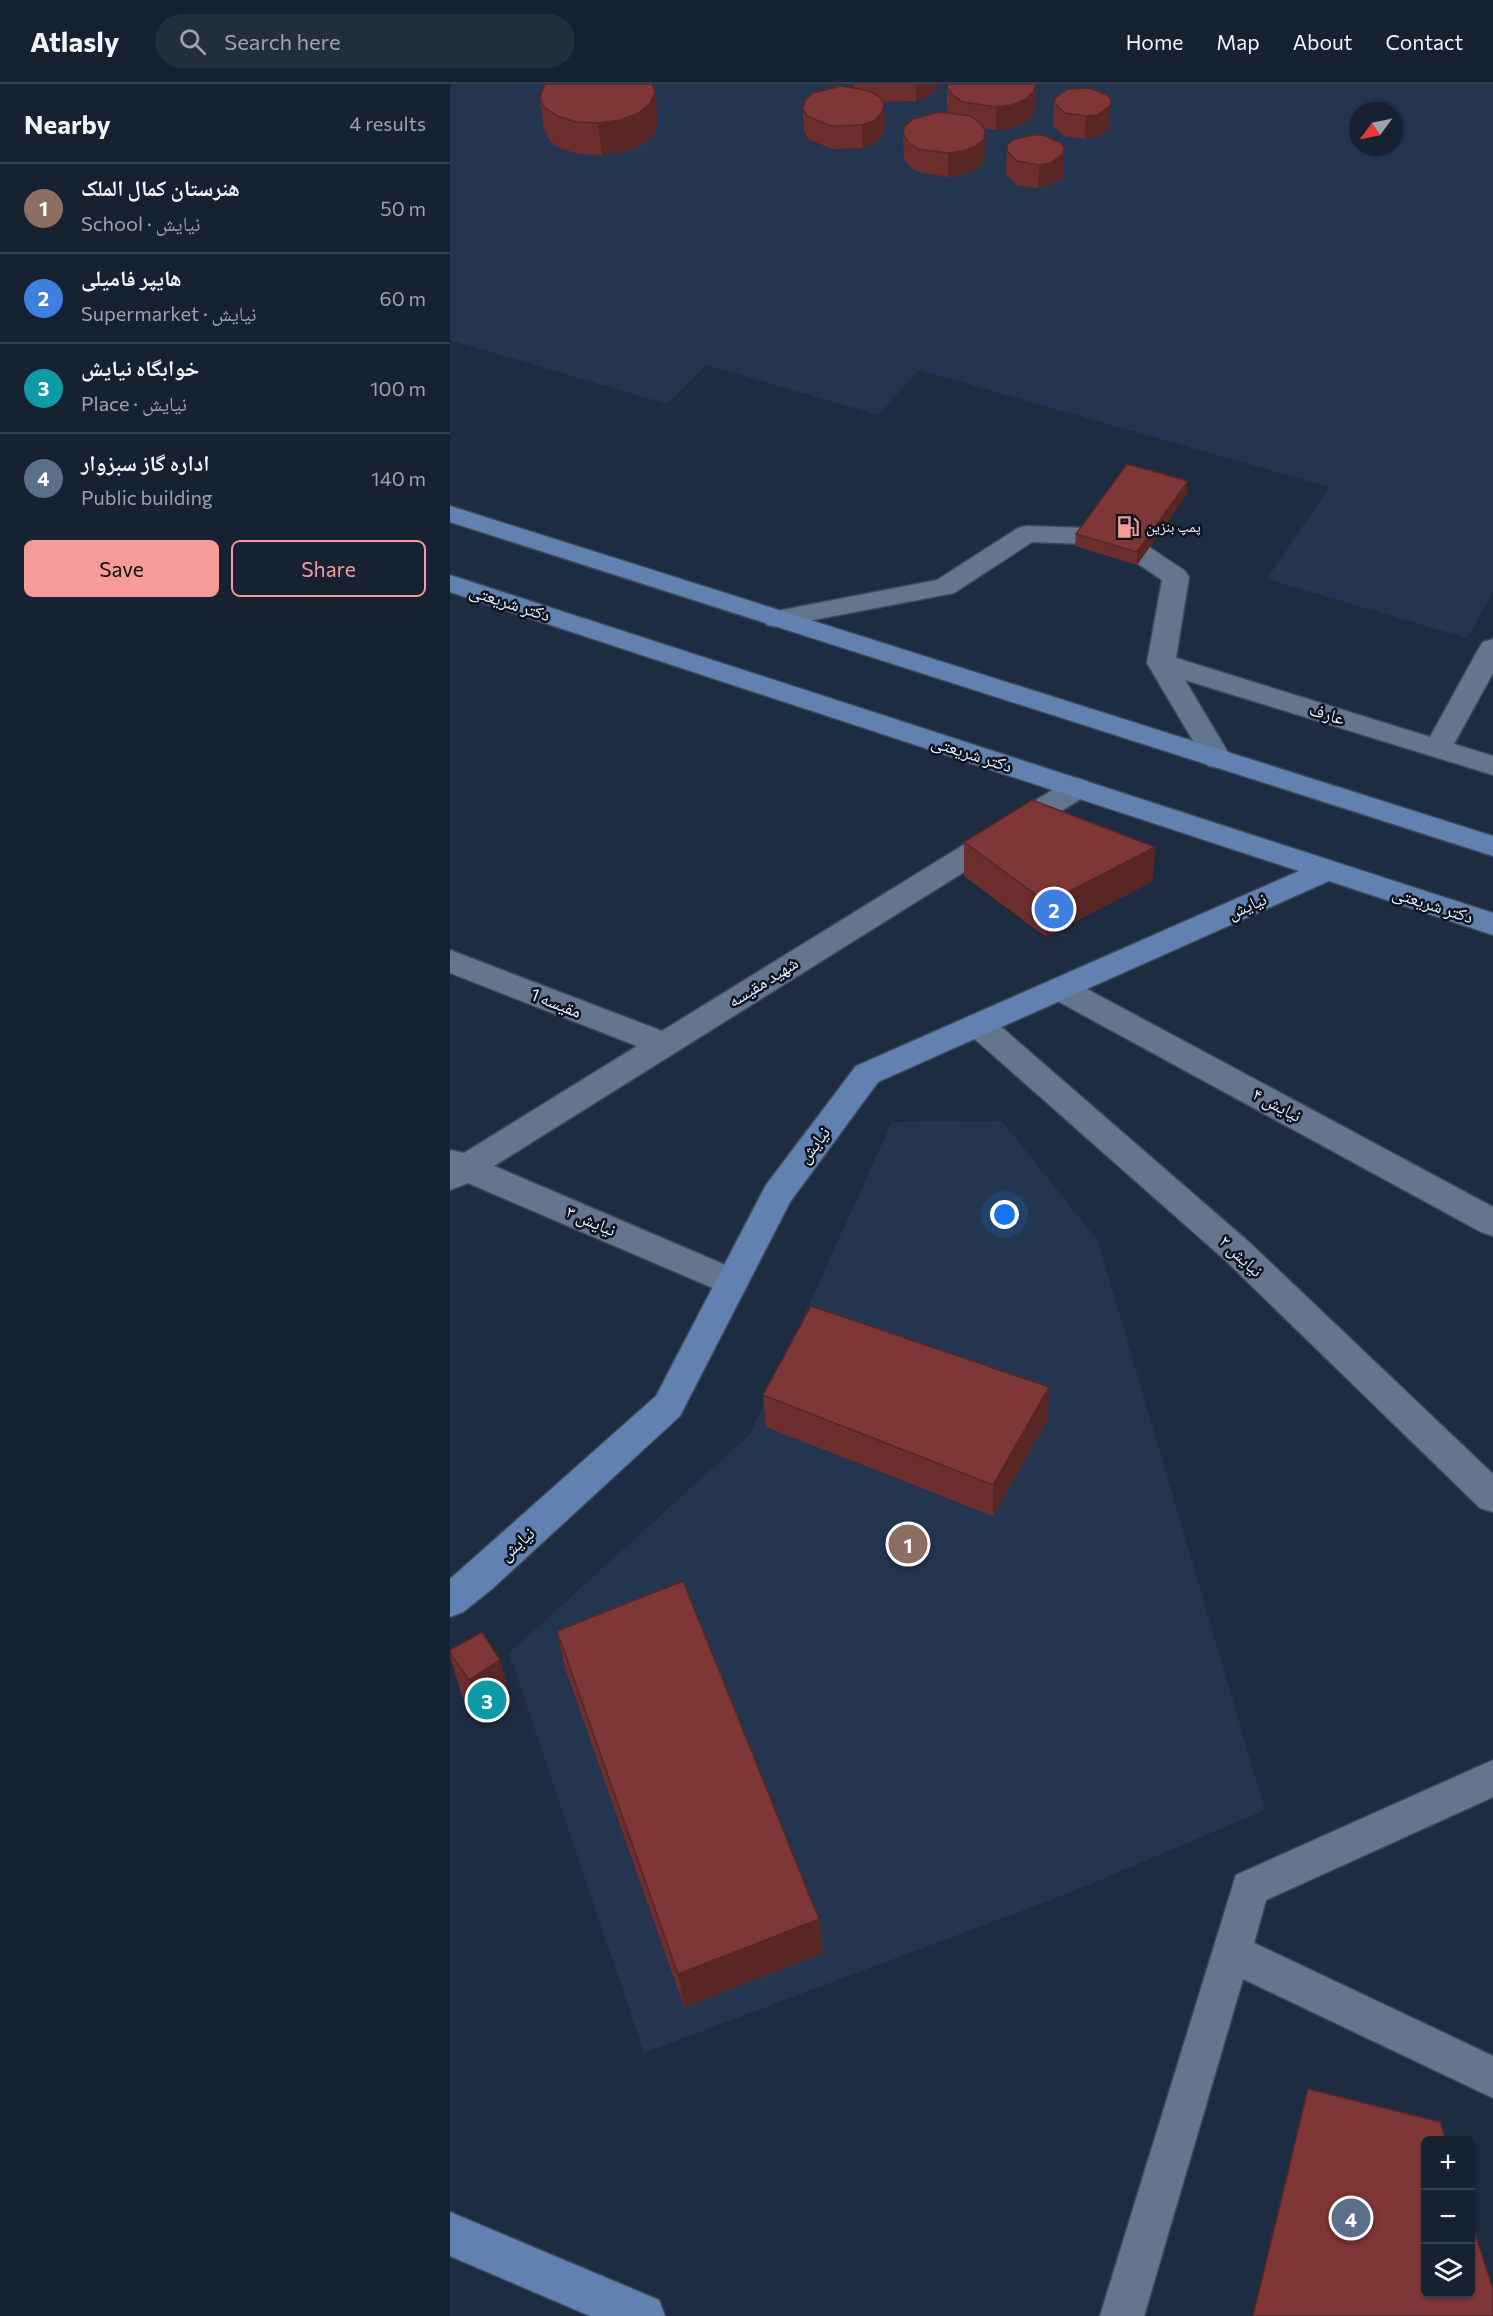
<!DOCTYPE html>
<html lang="en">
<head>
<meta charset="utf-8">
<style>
	body { margin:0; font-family:Commissioner,"Noto Naskh Arabic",sans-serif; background:#232e3d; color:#f1f3f6 }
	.controls { position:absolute; right:18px; bottom:18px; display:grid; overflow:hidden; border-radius:9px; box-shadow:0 2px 4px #0004 }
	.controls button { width:54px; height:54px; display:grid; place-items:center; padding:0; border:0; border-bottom:2px solid #353e4d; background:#162131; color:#f1f3f6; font:30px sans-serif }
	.compass { position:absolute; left:899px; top:18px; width:54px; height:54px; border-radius:50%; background:#162131; box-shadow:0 2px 4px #0004; rotate:237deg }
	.you { position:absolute; left:555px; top:1131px; width:21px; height:21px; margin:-15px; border:4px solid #fff; border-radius:50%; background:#1a73e8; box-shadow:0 0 0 9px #1a73e833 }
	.badge { display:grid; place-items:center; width:39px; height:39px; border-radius:50%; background:#f59b98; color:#fff; font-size:20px; font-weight:700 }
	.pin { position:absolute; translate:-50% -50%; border:3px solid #fff; box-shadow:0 2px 6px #0006 }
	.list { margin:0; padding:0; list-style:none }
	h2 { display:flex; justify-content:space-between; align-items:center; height:78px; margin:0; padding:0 24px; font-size:26px }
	h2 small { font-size:20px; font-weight:400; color:#9ea3ab }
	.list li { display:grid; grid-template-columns:39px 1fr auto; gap:18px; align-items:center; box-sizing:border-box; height:90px; padding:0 24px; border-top:2px solid #353e4d }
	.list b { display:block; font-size:22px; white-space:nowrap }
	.list p { margin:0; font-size:20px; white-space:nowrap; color:#9ea3ab }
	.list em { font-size:20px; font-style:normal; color:#9ea3ab }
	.actions { display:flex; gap:12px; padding:18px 24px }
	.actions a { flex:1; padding:14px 0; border:2px solid #f59b98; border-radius:9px; text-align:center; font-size:21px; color:#f59b98 }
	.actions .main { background:#f59b98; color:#111 }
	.icon { flex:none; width:33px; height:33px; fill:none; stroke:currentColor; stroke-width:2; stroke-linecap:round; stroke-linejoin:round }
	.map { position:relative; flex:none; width:1043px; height:2232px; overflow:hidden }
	header { display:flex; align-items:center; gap:36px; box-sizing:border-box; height:84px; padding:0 30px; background:#162131; border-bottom:2px solid #353e4d }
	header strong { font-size:28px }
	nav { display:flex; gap:33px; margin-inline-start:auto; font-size:21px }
	.search { width:420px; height:54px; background:#232e3d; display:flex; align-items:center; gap:15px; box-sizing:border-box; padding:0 21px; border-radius:33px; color:#9ea3ab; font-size:22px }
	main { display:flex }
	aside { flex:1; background:#162131 }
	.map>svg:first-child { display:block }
	.built { fill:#243550; fill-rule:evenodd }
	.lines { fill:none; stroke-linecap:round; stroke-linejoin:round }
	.minor-casing { stroke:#3d495b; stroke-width:3 }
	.major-casing { stroke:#3d495b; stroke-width:3 }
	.minor { fill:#64758e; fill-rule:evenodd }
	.major { fill:#6181b1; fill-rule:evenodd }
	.wall { fill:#6d2e2e }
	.shaded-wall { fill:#592626 }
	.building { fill:#7f3636; stroke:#592626; stroke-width:1.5 }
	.labels { text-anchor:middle; stroke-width:5; stroke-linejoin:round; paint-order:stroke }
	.far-poi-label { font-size:15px; fill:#e6effe; stroke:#0e141e; text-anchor:start }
	.street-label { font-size:18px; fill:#e6effe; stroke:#0e141e }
</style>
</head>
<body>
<header>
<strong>Atlasly</strong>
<div class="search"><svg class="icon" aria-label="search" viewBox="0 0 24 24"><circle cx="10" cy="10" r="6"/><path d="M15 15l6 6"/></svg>Search here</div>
<nav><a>Home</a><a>Map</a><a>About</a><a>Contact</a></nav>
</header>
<main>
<aside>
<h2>Nearby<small>4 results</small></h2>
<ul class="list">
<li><span class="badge" style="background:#8d6e63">1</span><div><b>هنرستان کمال الملک</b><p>School · نیایش</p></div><em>50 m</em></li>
<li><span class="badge" style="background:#3f7fe0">2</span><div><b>هایپر فامیلی</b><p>Supermarket · نیایش</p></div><em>60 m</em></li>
<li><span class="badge" style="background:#0f9aa8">3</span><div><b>خوابگاه نیایش</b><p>Place · نیایش</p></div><em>100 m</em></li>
<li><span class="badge" style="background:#5c6f8a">4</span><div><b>اداره گاز سبزوار</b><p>Public building</p></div><em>140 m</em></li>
</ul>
<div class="actions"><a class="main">Save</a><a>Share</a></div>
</aside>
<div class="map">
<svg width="1043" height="2232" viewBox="0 0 1043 2232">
	<rect width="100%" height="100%" fill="#1e2c41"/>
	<path class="built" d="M0,0H1043V509L1017,554L817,495L879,403L469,286L428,331L256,281L217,320L0,256ZM908,27H944V63H908Z
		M552,1037L648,1157L815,1726L619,1809L194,1969L59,1569L300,1350L442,1038Z"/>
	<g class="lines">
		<g class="minor-casing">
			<path id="minor" d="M577,442L666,445L675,447L735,487L739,493L726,574L980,653L1029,564L1033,558L1043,555V589L1004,660L1043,672V691L735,596L782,675L778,682L768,684L758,682L697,579L712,496L660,461L582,458L504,509L327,543L317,541L313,535L317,529L327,527L487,496L568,444Z
				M627,694L637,697L641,704L637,711L44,1082L294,1189L299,1198L294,1207L282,1211L270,1207L18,1099L0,1106V1066L14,1069L187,962L0,889V866L212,947L617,697Z
				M611,894L622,897L1043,1123V1152L1031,1148L600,913L596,905L600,897Z
				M530,931L541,934L800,1159L1043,1390V1428L1030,1424L776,1177L519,950L514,942L519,934Z
				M1043,1676V1713L816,1816L804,1859L1043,1972V2014L793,1895L694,2232H650L786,1791Z"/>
		</g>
		<g class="major-casing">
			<path id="major" d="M0,422L1043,752V772L0,438Z
				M0,491L1043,829V851L879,797L428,998L340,1118L230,1332L42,1505L13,1528L0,1533V1495L206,1312L316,1101L406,982L849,787L0,508Z
				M0,2128L209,2216L215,2232H140L0,2172Z"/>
		</g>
		<use href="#minor" class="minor"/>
		<use href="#major" class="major"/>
	</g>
	<path class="wall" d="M402,0H488V3L479,11L466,17L433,18L435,43L433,51L425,59L413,64L382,65L358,55L354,47L353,24L405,4Z
		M497,3L585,22L583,30L576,38L562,44L546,46L534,44L535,69L533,78L526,85L513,90L498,93L468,88L458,81L454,74L453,50L499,29L497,26Z
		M205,7L208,39L204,51L192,61L174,68L152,71L130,70L111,65L99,56L94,45L90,13Z
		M604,19L660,39L659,45L646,54L635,55L614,52L603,42Z
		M557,67L614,88L613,94L599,102L588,104L567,101L556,90Z
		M737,410L687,481L625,462L626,450Z
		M514,758L703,797L596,853L514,792Z
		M313,1311L598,1335L543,1432L316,1343Z
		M107,1547L369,1835L373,1869L234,1923L115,1584Z
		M0,1566L50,1576L62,1621L31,1640L12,1612L0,1572Z"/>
	<path class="shaded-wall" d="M466,0H488V3L479,11L466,17Z
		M585,0V22L583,30L576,38L562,44L546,46V23Z
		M205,7L208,39L204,51L192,61L174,68L152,71L148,39Z
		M661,16L659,45L646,54L635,55L636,32Z
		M434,20L435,43L433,51L425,59L413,64L412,41Z
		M535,46V69L533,78L526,85L513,90L498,93V69Z
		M614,64L613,94L599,102L588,104L589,81Z
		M738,397L737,410L687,481V468Z
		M705,763L703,797L596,853L597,819Z
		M599,1303L598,1335L543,1432V1401Z
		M50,1576L62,1621L31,1640L19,1596Z
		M369,1835L373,1869L234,1923L228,1890Z"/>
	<path class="building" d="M96,0H202L205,7L201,18L189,29L170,36L148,39L126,38L107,32L94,23L90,13L94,2Z
		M498,0H585L584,7L576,15L562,21L546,23L513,18L502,11L497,3Z
		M391,2L420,7L430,13L434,20L432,28L425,36L412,41L381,42L357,32L353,24L355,16L363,9Z
		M640,4L657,11L661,16L660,22L647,31L636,32L615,29L604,19L605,14L618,5Z
		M490,28L520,32L530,39L535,46L534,55L526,62L513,67L498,69L468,65L458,58L453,50L455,42L463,35Z
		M582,51H593L611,59L614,64L613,70L600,79L589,81L567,77L557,67V61L563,56Z
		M677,380L738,397L687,468L626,450Z
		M582,716L705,763L597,819L514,758Z
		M361,1222L599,1303L543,1401L313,1311Z
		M233,1497L369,1835L228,1890L107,1547Z
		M32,1548L50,1576L19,1596L0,1569V1566Z
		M858,2005L990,2038L996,2056H975V2210H1020V2134L1043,2205V2232H803Z"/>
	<defs>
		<g id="fuel-bare" transform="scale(1.8)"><path d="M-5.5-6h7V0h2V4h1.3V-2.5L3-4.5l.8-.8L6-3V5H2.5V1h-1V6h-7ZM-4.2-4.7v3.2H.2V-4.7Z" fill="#f59b98" stroke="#0e141e" stroke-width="2.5" paint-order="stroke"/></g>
	</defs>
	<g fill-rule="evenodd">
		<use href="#fuel-bare" x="678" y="443"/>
	</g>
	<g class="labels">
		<g class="far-poi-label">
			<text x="696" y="448">پمپ بنزین</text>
		</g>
		<g class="street-label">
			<text transform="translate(60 519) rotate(18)" y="6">دکتر شریعتی</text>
			<text transform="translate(877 630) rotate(17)" y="6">عارف</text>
			<text transform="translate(522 670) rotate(18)" y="6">دکتر شریعتی</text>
			<text transform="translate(983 821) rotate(18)" y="6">دکتر شریعتی</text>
			<text transform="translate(797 822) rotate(-24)" y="6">نیایش</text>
			<text transform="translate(313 898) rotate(-32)" y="6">شهید مقیسه</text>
			<text transform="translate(106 919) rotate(21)" y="6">مقیسه 1</text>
			<text transform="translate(827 1021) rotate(28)" y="6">نیایش ۴</text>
			<text transform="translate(364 1061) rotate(-53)" y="6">نیایش</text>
			<text transform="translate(141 1137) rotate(23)" y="6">نیایش ۳</text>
			<text transform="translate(791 1172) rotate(43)" y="6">نیایش ۲</text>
			<text transform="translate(67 1460) rotate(-42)" y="6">نیایش</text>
		</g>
	</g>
</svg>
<div class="controls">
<button>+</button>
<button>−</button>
<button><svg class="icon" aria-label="layers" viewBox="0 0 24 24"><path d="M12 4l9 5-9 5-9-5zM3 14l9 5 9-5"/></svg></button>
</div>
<svg class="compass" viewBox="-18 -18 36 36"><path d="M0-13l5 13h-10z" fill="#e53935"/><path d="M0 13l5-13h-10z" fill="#9ea3ab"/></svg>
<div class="you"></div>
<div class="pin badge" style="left:458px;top:1460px;background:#8d6e63">1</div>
<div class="pin badge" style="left:604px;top:825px;background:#3f7fe0">2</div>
<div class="pin badge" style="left:37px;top:1616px;background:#0f9aa8">3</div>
<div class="pin badge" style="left:901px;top:2134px;background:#5c6f8a">4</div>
</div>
</main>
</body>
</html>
